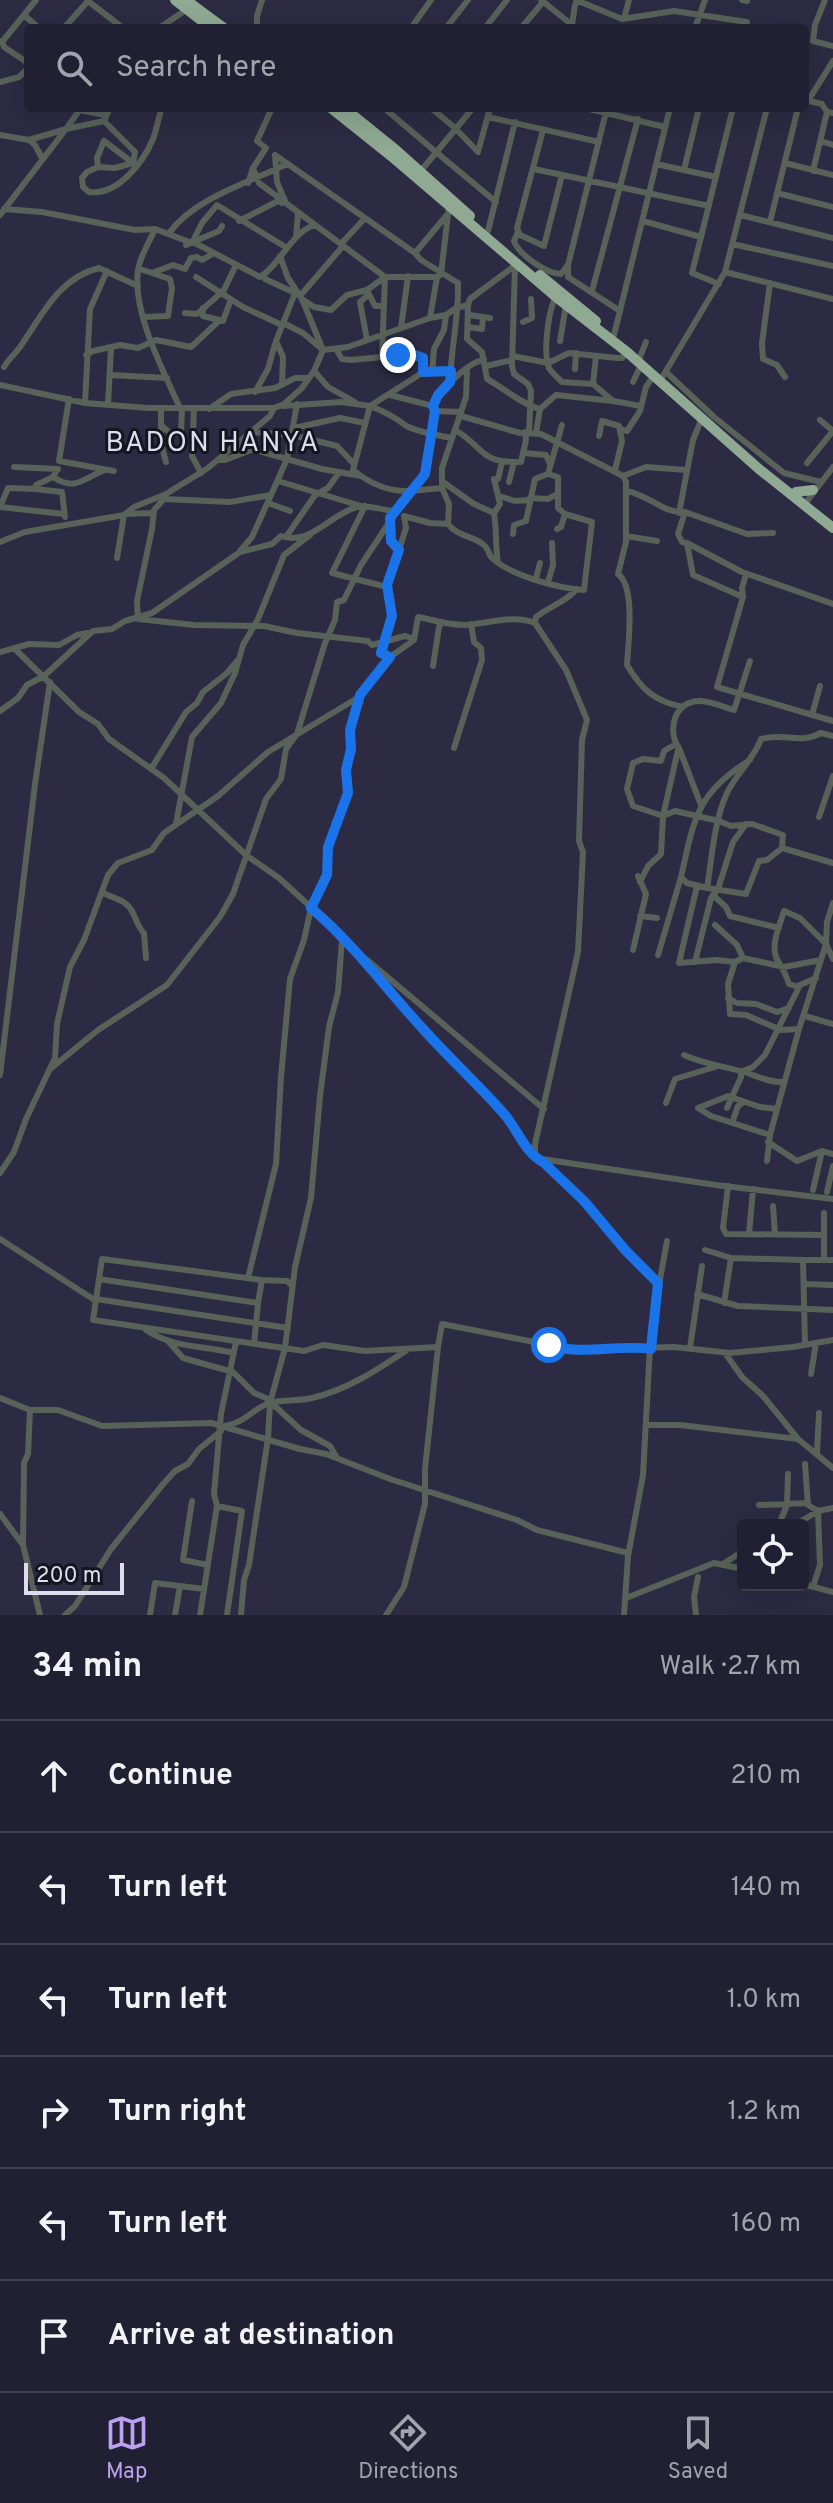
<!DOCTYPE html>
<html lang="en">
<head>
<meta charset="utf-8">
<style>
	body { margin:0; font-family:Overpass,sans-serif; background:#29283a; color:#f1f3f6 }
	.controls { position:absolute; right:24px; bottom:24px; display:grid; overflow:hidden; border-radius:8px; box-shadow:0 8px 32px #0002 }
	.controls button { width:72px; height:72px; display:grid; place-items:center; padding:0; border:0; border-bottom:2px solid #3e3e4d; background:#212032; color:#f1f3f6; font:40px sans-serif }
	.scale { position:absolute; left:24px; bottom:20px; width:100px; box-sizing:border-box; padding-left:8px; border:4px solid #dddded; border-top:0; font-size:22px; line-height:28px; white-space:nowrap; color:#dddded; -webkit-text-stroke:6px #151520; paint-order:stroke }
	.stop { position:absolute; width:24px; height:24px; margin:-18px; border:6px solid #1a73e8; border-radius:50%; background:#fff }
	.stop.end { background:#1a73e8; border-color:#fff; box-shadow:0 2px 8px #0008 }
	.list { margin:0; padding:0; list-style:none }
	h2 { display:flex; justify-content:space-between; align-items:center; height:104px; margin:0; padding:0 32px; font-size:34px }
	h2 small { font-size:26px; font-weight:400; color:#a2a3ac }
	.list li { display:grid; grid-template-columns:52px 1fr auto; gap:24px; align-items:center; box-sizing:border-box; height:112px; padding:0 32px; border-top:2px solid #3e3e4d }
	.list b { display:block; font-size:30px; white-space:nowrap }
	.list em { font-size:26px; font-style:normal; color:#a2a3ac }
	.icon { flex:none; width:44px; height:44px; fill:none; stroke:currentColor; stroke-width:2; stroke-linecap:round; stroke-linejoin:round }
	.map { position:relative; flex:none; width:833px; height:1615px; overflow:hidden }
	.search { position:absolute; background:#212032; box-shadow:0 8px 32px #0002; left:24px; right:24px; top:24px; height:88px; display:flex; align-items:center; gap:20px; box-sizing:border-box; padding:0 28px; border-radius:8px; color:#a2a3ac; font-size:30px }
	.sheet { height:776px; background:#212032 }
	nav { display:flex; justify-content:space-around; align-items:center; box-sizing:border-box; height:112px; border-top:2px solid #3e3e4d; background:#212032; font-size:22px; color:#a2a3ac }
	nav a { display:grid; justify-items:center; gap:4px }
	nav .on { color:#bca0f2 }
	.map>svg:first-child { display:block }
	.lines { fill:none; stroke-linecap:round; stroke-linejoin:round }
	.minor { stroke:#586259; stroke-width:6 }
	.highway { stroke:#8fa993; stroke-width:10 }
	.route { stroke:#1a73e8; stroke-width:10 }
	.labels { text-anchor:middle; stroke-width:6; stroke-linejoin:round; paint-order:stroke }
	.quarter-label { font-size:28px; letter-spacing:2px; fill:#dddded; stroke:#151520 }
</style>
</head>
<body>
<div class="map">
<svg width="833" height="1615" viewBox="0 0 833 1615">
	<rect width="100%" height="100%" fill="#2c2b43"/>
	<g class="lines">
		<path class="minor" d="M541,0L576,28
			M576,0L622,19L674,11L747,22
			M742,0L747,1
			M825,0L815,25L813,41L833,46
			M24,15L39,28
			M624,19L629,0
			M572,25L575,5L580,0
			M64,28L88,1L123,28
			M159,28L189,8
			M257,28V16L262,0
			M411,28L431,0
			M446,28L468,0
			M485,28L507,0
			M521,28L543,2
			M695,28L705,0
			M0,41L2,42L36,0
			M2,42L4,47L28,63
			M0,82L19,77L28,68
			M805,100L822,104L827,112L833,113
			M808,101L833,61
			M384,108L436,152
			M431,108L455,128L478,152L490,108
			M585,108L665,127
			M80,110L105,115
			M606,112L568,265V277L620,311
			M488,117L599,142
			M104,121L135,152L133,163
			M543,130L517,228L520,235L544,246L562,175
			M0,135L29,140L66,129L81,108
			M29,140L35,145L42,158
			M820,141L833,145
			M436,152L496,202
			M275,155L415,253L421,260L458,283C459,316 451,348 450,382
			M275,155L277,182L285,201
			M785,163L833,175
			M656,164L716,177
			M98,167L115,168L133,163L104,141L97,158L98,167L87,172L82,178L83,187L89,192C117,196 143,163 153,139C157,129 158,118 162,108
			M253,168L259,183L385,277H437L441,274
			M534,169L709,206
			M684,170L699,108
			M813,171L827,112
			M419,173L473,108
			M248,183L253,168L266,148L257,141L272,108
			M777,193L833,207
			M4,209L42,212L135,230L155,229
			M0,215L66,129L104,121L110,108
			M740,215L833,238
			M239,221L278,201L282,203
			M643,221L701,237
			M770,222L798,108
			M488,231L515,122
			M518,232L514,241C519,255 547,274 561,274L567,266
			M169,233C195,198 248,183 287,164
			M296,237L298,213
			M193,242L260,277C281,264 290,234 314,225
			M341,244L365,218
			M732,244L833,266
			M186,245L219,231L222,226
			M415,253L446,216
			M280,256L288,278L302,299L323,350L303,333L283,323
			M515,266L512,366L514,374L528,384L531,391L529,432
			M143,270L170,279L172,288L168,316L144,317
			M725,272L833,299
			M152,273L173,265L185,269L191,258L197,257L202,260L214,253
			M441,274L449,206
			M264,275L265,279L295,293
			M196,277L243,307L282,325
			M770,283L762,343L763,359L777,365L785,377
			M719,284L692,273L733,108
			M592,291L638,119
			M222,294L236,265
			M369,294L375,306H383
			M556,297C548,310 543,354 549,368C552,373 558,378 562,382L593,384L613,401L641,406
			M302,299L314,307L331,310L347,295L367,290L385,277
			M468,305L467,339L482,352L487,379C502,387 524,406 540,409
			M203,308V316L223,321L231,299
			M185,313L197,314L221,293
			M469,315L490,318
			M430,318L437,277
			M523,322L532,318L531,299
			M468,327L482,329L483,317
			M401,328L408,276
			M614,335L670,108
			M367,340L360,302L369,294L367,290
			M560,341L566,305
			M336,349L342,359L351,360L393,356L402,353L412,354L423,358V372
			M86,355L93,351L120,345L138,348L156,340L191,347L220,320
			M382,356L385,277
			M513,356L548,363L569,353L617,358H622L627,352
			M640,357L646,342
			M486,366L512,360
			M4,367C8,360 15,354 20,347C42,316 58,278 99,268L138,286
			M575,369L576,353
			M314,371L328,387L355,402
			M432,372L434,349L444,330L446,315
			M666,372L714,417L784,473L821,482
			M110,375L167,378
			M663,376L725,272L767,108
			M633,382L641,365
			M593,384L596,356
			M0,385L85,403L148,408H274L284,404L302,388L314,371L323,350L348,347L430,318L446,315L456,308L468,305L470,299L517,264
			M282,385L283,357L276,341L295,293L300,296L343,246
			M255,392L268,369L275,344
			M390,395L433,406
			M69,399L59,461L114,471
			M85,403L90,309L107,271
			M108,404L111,349
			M283,406L341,402L370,406L425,371H451
			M161,408V443L166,462
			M180,408C163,370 132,312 138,270C140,256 150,241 155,229L192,243L202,223L217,205L287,248
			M194,408L192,456L201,473
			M209,409L231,394L275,388L295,378H309
			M435,411L461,412
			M461,416L520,433L541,434L623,476L626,482V542L618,574C636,587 628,644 627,665C642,690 654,701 683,707
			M820,420L833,431
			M162,426L171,434H181L182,408
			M294,428L340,418L365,423
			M620,429L627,431L640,411L646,387L654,375
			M455,430C486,448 478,463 521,462L526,440L525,432
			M252,432L292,435L337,446L353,463
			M536,433L540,409L556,395L613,401
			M599,436L602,421L619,426L622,441L615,470
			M452,438C441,436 413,431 405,425C395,417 383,411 370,406L353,470C369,483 388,492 410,491C438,461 424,445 435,411L433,406C439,391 469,361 484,360
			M238,445L322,469L361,476
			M524,453L546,455L550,464
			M219,460H225L251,450
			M807,463L833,431
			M14,467L58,469
			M548,474L562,425
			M623,476L646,467L686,470
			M53,477C77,492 83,478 105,470
			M278,481L361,506
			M443,482L474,504L494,513C497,530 495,546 498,562
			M509,482L514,462
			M35,489L62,492L65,517
			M626,491C648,494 663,514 685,512L678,534L682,542L687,543L693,575L743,597
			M499,496L515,501L530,500
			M530,498L548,499L557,494
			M164,499L154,510L152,529L137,601L138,619L194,625L264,626L297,633L368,641L372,645L405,636L414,639
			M164,499L230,502L271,495L287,459L297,404
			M268,503L290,511
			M804,505L833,467
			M365,506L332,573L387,587
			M0,507L8,488L35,489L36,485L53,477L57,470
			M0,507L64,514
			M685,512L747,534L773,533
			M494,513L500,504L494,479H498L502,462
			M679,513L693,440L702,418
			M125,514L153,513
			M404,516L430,523L448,524C458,537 475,536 485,546C488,549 489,554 491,557C510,576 558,588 584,590L592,522L565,514L558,508V477L548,474L535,479L526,521L514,525L513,534
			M389,522L391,541L399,550L387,585L391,626L381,653L390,657
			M448,524L449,504L442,488V468L466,397L467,370
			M557,529L561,527L565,514
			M626,536L657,541
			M286,537L315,495L328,488L338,474
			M0,542L25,532L124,515L134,507L166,494L208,468L270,416L274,408
			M687,543L742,572L833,604
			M399,550L406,528L404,516
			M240,551L252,537L271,495
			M117,558L124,515
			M746,574L742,588L743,597L717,687L833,721
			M536,578L540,563
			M548,582L553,565L552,543
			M535,623L566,670L587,720L582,740L579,841L583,852L578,952L535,1144V1158L716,1185L833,1199
			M14,648L79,712L98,724L109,739L164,778L246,855L279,878L325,920L342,940L359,953L426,1033L506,1116L535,1158L543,1162L584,1201L626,1251L658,1283
			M0,652L29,644L59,645L77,635L88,633
			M433,666L439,627L442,622
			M0,711L18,698L27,685L44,676L93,631L112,629L125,621L152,613L240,552L272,544L281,536C311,546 330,514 357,507C369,504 383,511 395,511
			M812,715L820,686
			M676,744L664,751L661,761L643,759L633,763L627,789L633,806L663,816L675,811L719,821L731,826L752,824L783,835L782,848L767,860L759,861L746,894L707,888
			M454,748L482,660L481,648L474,642L471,624
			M750,760C696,793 694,820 681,877L687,883L707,888C712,857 714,821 727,793C736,774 754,759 761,739C785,732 798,745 821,733L833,736
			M151,769L186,712L197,703L203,692L227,673L237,661
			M701,805L679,748C666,730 675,699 702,701C712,702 724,707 734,710L750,661
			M819,817L833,776
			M176,824L192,737L221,703L235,673L243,645L258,619L284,555L310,535
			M782,848L833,863
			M640,882L648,866L661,854L663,816L678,750
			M697,886L679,963L716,960L735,962L743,958L784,967L821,960
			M102,892C109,897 120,898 126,904C136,911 135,925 144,933L146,958
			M713,895L726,907L730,916L779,928
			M640,916L657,918
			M715,925L737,945L743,958
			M633,950L646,894L638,876
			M658,955L681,877
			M366,959L544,1109
			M695,962L711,898L718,889L733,842L746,824
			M735,962L728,984L730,1014L746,1015L781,1030L799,1029
			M799,987L789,984C786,974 783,969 778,961C769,947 780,925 784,911L800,918L826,944L833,959
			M728,998L737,1003L756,1004L777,1012L789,1008
			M805,1016L833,1024
			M684,1055C706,1065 725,1066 747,1073C759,1077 771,1083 784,1082
			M49,1070L98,1030L167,985L220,917L233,894L266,799L281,779L286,749L297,734L325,643L335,620L337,602L344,600L361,565L410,491L442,488
			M743,1071L753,1067L765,1055L800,985L816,978
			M0,1075L35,784L50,682
			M666,1103L675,1079L715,1067
			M727,1108L741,1077V1071
			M732,1123L738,1106L744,1102
			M770,1135L711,1116L698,1108L728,1096L760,1107L776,1109
			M768,1142L797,1161L822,1151L833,1154
			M767,1161L770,1135L799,1029L826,944L827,922L833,903
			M0,1173L14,1152L26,1119L55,1058L57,1024L70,967L84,940L108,875L118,863L152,850L164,833L218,796L268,752L359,697
			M728,1186L723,1228L726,1234L824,1235
			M813,1190L822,1151
			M827,1192L833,1166
			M773,1206L775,1234
			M824,1213V1260
			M749,1234L753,1189
			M0,1239L96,1301
			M705,1250L731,1258L803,1260
			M248,1278L276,1164L281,1077L290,979L304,940L311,908L327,875L328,847L348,793L346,770L351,749L350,727L361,693L390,657L414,640L418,617C433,620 449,625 464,625C487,624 513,614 535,623L536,617C548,607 566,602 577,589
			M99,1279L258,1303L254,1344
			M262,1280L287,1281L292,1286
			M804,1284L833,1285
			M697,1294L738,1306L833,1310
			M96,1299L288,1328
			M258,1303L262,1280L102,1259L93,1320L304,1351L323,1345L365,1351L438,1347L442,1324L575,1350L674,1347L730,1353L793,1347L833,1340
			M724,1303L731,1258
			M146,1330C175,1349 203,1345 234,1353
			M168,1341L183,1358L233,1372L254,1393L266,1398L301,1430L330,1446L337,1458
			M805,1345L803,1260H833
			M690,1348L702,1266
			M725,1353L742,1377L763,1396L798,1439L833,1468
			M811,1374L816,1343
			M0,1398L30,1410H58L102,1426L211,1423L300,1449L326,1454L390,1479L517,1520L537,1530L628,1553
			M647,1425H680L798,1439
			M225,1426C246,1422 253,1409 269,1403C276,1400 301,1401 312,1398C347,1390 377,1370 407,1350
			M817,1453L819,1413
			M805,1464L808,1505L818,1511L833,1508
			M192,1501L183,1560L208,1565
			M759,1505L808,1503
			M217,1506L214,1494L221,1414L236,1342
			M0,1514L23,1545L40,1615
			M782,1525L780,1522L787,1505L788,1474
			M795,1525L818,1511L820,1565L813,1587
			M23,1545L24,1463L28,1454L30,1410
			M723,1564L740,1553L743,1547
			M803,1584L833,1592
			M626,1598L714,1563L743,1569
			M65,1615L75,1606L111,1549L164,1483L175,1471L188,1464L199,1449L221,1431
			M150,1615L155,1583L204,1589
			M175,1615L180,1586
			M200,1615L217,1506L242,1511L227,1615
			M241,1615L244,1580L249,1565L268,1438L270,1403L285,1348L295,1267L311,1198L320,1096L329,1027L338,992L342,940
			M386,1615L404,1587L425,1504V1469L438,1347
			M624,1615L628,1556L643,1475L651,1329L667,1241
			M696,1615L694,1597L698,1577"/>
		<path class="highway" d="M175,0L211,28
			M186,0L224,28
			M331,108L391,156L556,297L627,352L759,469L833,528
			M344,108L396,150L470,216
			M540,275L596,321
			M796,492L813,490"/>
	</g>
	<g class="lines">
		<path class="route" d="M398,355L412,354L423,358V372L451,371L450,382L438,395L433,406L435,411L425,474L390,518L391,541L399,550L387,585L392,616L381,653L390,657L360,695L350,730L351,749L346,770L348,793L328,847L327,875L311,908C354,944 386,989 424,1030C450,1059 479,1085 505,1115C517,1129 526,1154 543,1162L584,1201L626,1251L658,1283L651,1349C617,1344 582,1356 549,1345"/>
	</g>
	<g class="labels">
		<g class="quarter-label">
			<text x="213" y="451">BADON HANYA</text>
		</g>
	</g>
</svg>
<div class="controls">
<button><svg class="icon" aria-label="locate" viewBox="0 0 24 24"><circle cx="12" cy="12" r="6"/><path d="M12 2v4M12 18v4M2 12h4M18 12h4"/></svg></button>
</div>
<div class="scale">200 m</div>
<div class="stop" style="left:549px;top:1345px"></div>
<div class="stop end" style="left:398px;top:355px"></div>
<div class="search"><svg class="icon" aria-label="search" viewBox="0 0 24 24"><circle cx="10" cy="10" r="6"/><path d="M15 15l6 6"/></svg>Search here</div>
</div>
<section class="sheet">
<h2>34 min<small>Walk · 2.7 km</small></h2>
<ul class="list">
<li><svg class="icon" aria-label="ahead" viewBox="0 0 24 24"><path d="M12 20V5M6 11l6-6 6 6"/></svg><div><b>Continue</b></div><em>210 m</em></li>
<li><svg class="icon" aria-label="left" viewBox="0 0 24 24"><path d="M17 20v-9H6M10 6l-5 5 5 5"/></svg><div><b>Turn left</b></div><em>140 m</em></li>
<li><svg class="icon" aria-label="left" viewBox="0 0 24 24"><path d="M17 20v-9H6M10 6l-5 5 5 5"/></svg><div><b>Turn left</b></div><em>1.0 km</em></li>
<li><svg class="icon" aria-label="right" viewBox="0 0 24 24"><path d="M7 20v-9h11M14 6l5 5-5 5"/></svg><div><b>Turn right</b></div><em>1.2 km</em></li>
<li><svg class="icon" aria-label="left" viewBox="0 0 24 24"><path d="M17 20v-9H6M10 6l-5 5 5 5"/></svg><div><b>Turn left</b></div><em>160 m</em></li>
<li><svg class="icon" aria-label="arrive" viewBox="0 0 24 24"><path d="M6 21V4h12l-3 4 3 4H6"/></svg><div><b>Arrive at destination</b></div></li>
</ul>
</section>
<nav>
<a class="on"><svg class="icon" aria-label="map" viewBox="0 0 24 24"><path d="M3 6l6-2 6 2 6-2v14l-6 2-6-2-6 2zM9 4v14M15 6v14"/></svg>Map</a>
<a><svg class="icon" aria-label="directions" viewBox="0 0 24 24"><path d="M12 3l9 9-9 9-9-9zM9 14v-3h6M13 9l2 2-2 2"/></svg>Directions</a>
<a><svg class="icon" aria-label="saved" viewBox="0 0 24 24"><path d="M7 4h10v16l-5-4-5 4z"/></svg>Saved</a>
</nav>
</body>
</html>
